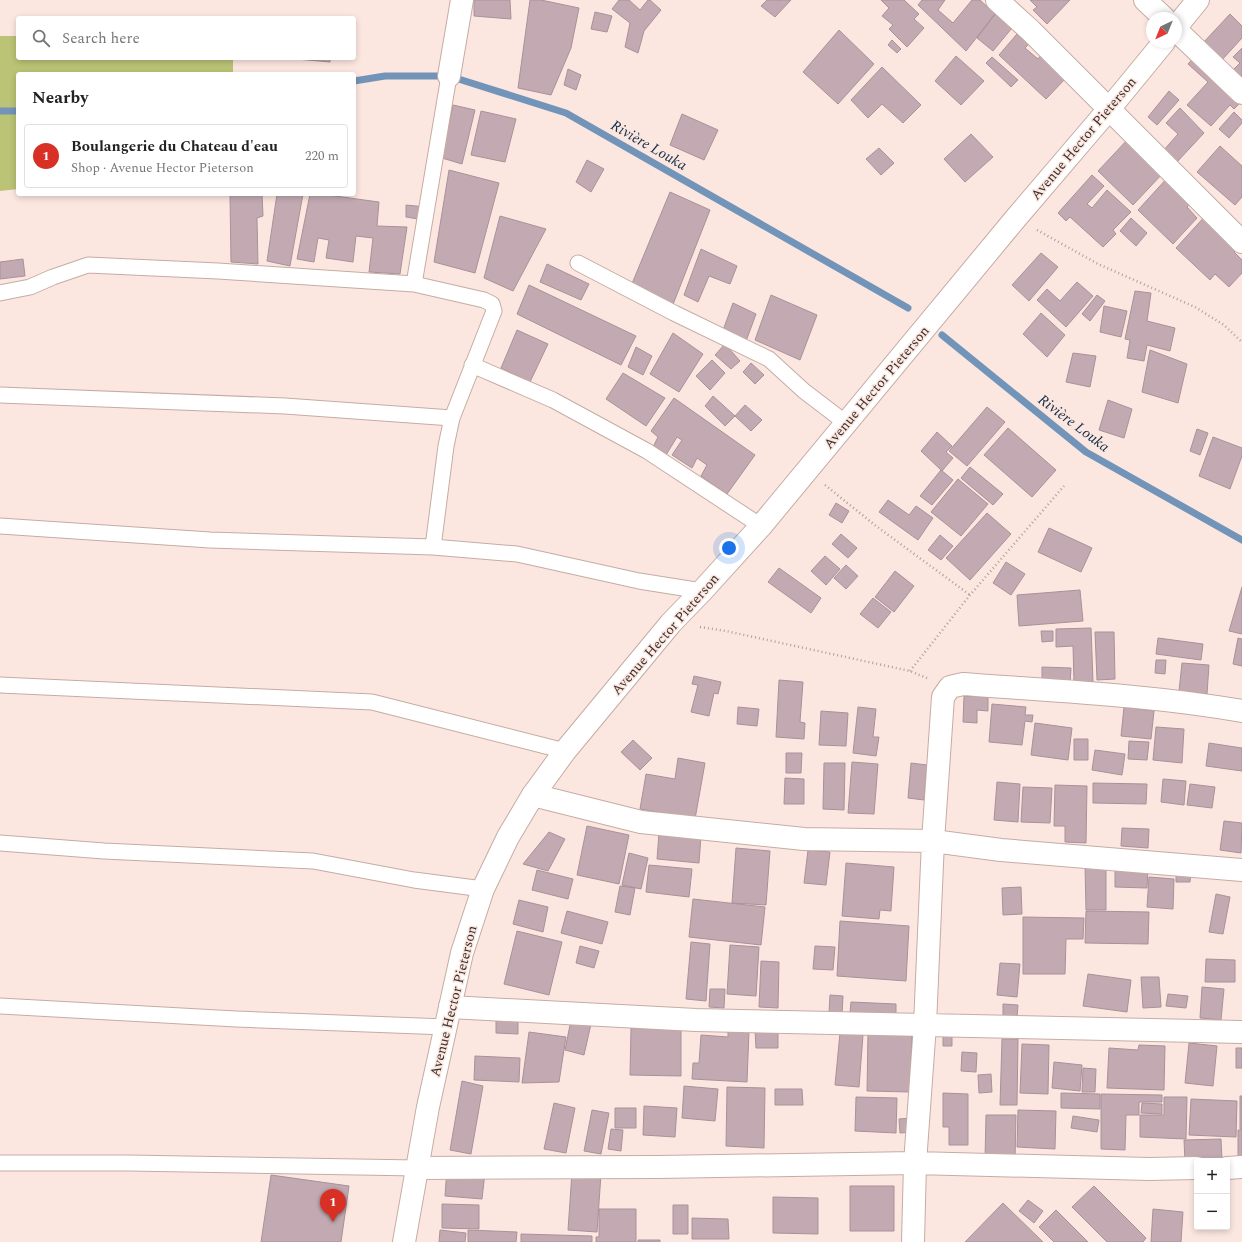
<!DOCTYPE html>
<html lang="en">
<head>
<meta charset="utf-8">
<style>
	body { margin:0; font-family:Spectral,serif; background:#f2f2f2; color:#222 }
	.controls { position:absolute; right:12px; bottom:12px; display:grid; overflow:hidden; border-radius:4px; box-shadow:0 2px 6px #0003 }
	.controls button { width:36px; height:36px; display:grid; place-items:center; padding:0; border:0; border-bottom:1px solid #e0e0e0; background:#fff; color:#222; font:20px sans-serif }
	.compass { position:absolute; left:1146px; top:12px; width:36px; height:36px; border-radius:50%; background:#fff; box-shadow:0 2px 6px #0003; rotate:223deg }
	.you { position:absolute; left:729px; top:548px; width:14px; height:14px; margin:-10px; border:3px solid #fff; border-radius:50%; background:#1a73e8; box-shadow:0 0 0 6px #1a73e833 }
	.badge { display:grid; place-items:center; width:26px; height:26px; border-radius:50%; background:#d93025; color:#fff; font-size:13px; font-weight:700 }
	.pin { position:absolute; translate:-50% -33px; filter:drop-shadow(0 1px 2px #0008) }
	.pin::after { content:''; position:absolute; top:21px; width:14px; height:12px; background:inherit; clip-path:polygon(0 0,100% 0,50% 100%) }
	.list { margin:0; padding:0; list-style:none }
	h2 { display:flex; justify-content:space-between; align-items:center; height:52px; margin:0; padding:0 16px; font-size:17px }
	h2 small { font-size:13px; font-weight:400; color:#767676 }
	.list li { display:grid; grid-template-columns:26px 1fr auto; gap:12px; align-items:center; box-sizing:border-box; height:64px; margin:0 8px 8px; padding:0 8px; border:1px solid #e0e0e0; border-radius:4px }
	.list b { display:block; font-size:15px; white-space:nowrap }
	.list p { margin:0; font-size:13px; white-space:nowrap; color:#767676 }
	.list em { font-size:13px; font-style:normal; color:#767676 }
	.icon { flex:none; width:22px; height:22px; fill:none; stroke:currentColor; stroke-width:2; stroke-linecap:round; stroke-linejoin:round }
	.map { position:relative; flex:none; width:1242px; height:1242px; overflow:hidden }
	.search { position:absolute; background:#fff; box-shadow:0 2px 6px #0003; left:16px; top:16px; width:340px; height:44px; display:flex; align-items:center; gap:10px; box-sizing:border-box; padding:0 14px; border-radius:4px; color:#767676; font-size:15px }
	.panel { position:absolute; background:#fff; box-shadow:0 2px 6px #0003; left:16px; top:72px; width:340px; height:124px; border-radius:4px }
	.map>svg:first-child { display:block }
	.green { fill:#bac376 }
	.lines { fill:none; stroke-linecap:round; stroke-linejoin:round }
	.stream { stroke:#7294b8; stroke-width:7 }
	.building { fill:#c3aab2; stroke:#aa9199 }
	.service-casing { stroke:#c5aca3; stroke-width:17 }
	.minor-casing { stroke:#c5aca3; stroke-width:24 }
	.tertiary-casing { stroke:#c5aca3; stroke-width:24 }
	.path { stroke:#af9e99; stroke-width:2.5; stroke-dasharray:1 3; stroke-linecap:butt }
	.service { stroke:#fff; stroke-width:15 }
	.minor { stroke:#fff; stroke-width:22 }
	.tertiary { stroke:#fff; stroke-width:22 }
	.labels { text-anchor:middle; stroke-width:3; stroke-linejoin:round; paint-order:stroke }
	.street-label { font-size:14px; fill:#392f2b; stroke:#fce7e0 }
	.water-label { font-size:15px; font-style:italic; fill:#112d47; stroke:#fce7e0 }
</style>
</head>
<body>
<div class="map">
<svg width="1242" height="1242" viewBox="0 0 1242 1242">
	<rect width="100%" height="100%" fill="#fce7e0"/>
	<path class="green" d="M0,36H18V58H233V74H18V189L0,191Z"/>
	<g class="lines">
		<path class="stream" d="M354,81L385,76H449L566,113L908,308
			M0,111H18
			M942,335L1086,452L1242,540"/>
	</g>
	<path class="building" d="M474,0H510L511,19L474,16Z
		M530,0H541L579,8L571,48L551,95L518,88Z
		M619,0H629L640,10L648,0H650L661,10L644,31L638,53L625,47L630,23L612,9Z
		M767,0H791L775,17L761,6Z
		M881,0H904L919,14L914,19L924,28L907,47L889,29L893,25L882,16L889,8Z
		M922,0H945L938,10L953,23L972,0H980L995,14L966,51L918,5Z
		M1030,0H1070L1047,24L1033,10L1037,7Z
		M595,12L612,16L607,32L591,29Z
		M995,14L1012,28L993,51L977,38Z
		M1230,14L1242,26V38L1221,61L1202,44Z
		M839,30L874,64L838,104L803,72Z
		M1017,34L1029,44L1025,48L1038,59L1041,55L1066,78L1046,99L999,55Z
		M892,40L901,49L897,53L888,45Z
		M1242,48V78L1233,70L1240,63L1233,57Z
		M1196,55L1242,101L1234,109L1230,105L1211,126L1187,105L1208,82L1188,64Z
		M956,56L984,81L961,105L935,81Z
		M992,57L1018,80L1011,87L986,63Z
		M285,58H330V62Z
		M882,67L921,105L903,123L882,104L868,118L851,100Z
		M568,69L581,75L576,90L564,85Z
		M1169,91L1179,100L1157,125L1148,117Z
		M453,105L475,110L462,164L442,158Z
		M1180,108L1204,133L1176,163L1163,151L1178,134L1166,123Z
		M481,111L516,119L505,162L471,155Z
		M1234,112L1242,120V123L1229,138L1219,129Z
		M682,114L718,130L704,160L670,145Z
		M971,134L993,157L965,182L944,159Z
		M1129,138L1164,172L1133,205L1098,171Z
		M1220,146L1242,166V197L1235,205L1197,172Z
		M879,148L894,163L881,175L866,159Z
		M587,160L604,169L591,192L576,182Z
		M449,170L499,183L475,273L434,262Z
		M1092,175L1104,186L1087,204L1092,208L1107,190L1131,212L1113,230L1116,234L1103,247L1070,217L1066,221L1058,213Z
		M1169,176L1194,200L1187,207L1197,218L1173,244L1138,210Z
		M670,192L710,210L672,307L631,286Z
		M262,194L263,216L257,218L258,264L231,262L230,195Z
		M277,194H303L290,266L267,261Z
		M310,194H320L379,202L377,226L407,227L400,274L369,272L373,238L356,236L353,262L326,258L329,240L318,238L314,262L297,259Z
		M406,205L426,207L424,220L406,217Z
		M1207,214L1240,245L1234,252L1242,260V273L1229,287L1215,274L1210,280L1176,248Z
		M500,216L546,229L513,291L484,278Z
		M1131,218L1147,233L1136,246L1120,231Z
		M701,249L737,266L730,284L709,276L698,302L684,295Z
		M1041,253L1058,267L1029,301L1012,285Z
		M23,259L25,276L0,279V262Z
		M547,264L589,284L581,300L540,282Z
		M1077,282L1093,296L1066,327L1037,300L1047,289L1060,301Z
		M529,285L636,336L621,365L517,314Z
		M1135,291L1151,293L1147,321L1175,328L1170,351L1147,345L1144,361L1127,358L1130,340L1125,339Z
		M771,295L817,315L800,360L755,340Z
		M1097,295L1105,301L1090,321L1082,314Z
		M733,303L756,314L745,344L722,333Z
		M1104,306L1127,311L1121,337L1100,332Z
		M1041,313L1065,335L1047,357L1023,334Z
		M517,330L548,344L530,382L501,368Z
		M673,333L703,354L679,392L650,374Z
		M725,344L740,361L731,369L715,355Z
		M636,347L652,356L643,375L628,367Z
		M1150,350L1187,364L1178,403L1142,392Z
		M1073,353L1096,356L1090,387L1066,382Z
		M712,360L725,373L710,390L696,376Z
		M751,363L764,375L755,384L743,372Z
		M623,373L665,398L646,426L606,399Z
		M713,396L735,416L725,426L705,406Z
		M674,398L755,455L727,494L701,476L707,465L697,458L692,468L672,455L682,440L677,437L666,455L653,447L658,437L651,431Z
		M1108,400L1132,409L1124,438L1099,430Z
		M745,405L762,420L751,431L735,416Z
		M987,407L1005,422L967,466L949,451Z
		M1008,428L1056,470L1032,497L984,455Z
		M1197,429L1208,433L1200,455L1190,451Z
		M937,432L952,446L946,452L953,458L942,471L921,451Z
		M1213,437L1242,448V456L1230,489L1199,476Z
		M970,467L1003,494L993,505L961,478Z
		M941,470L953,480L932,505L920,496Z
		M958,479L988,504L961,536L931,512Z
		M888,500L909,515L916,506L933,518L918,540L879,512Z
		M836,503L849,511L842,523L829,515Z
		M987,513L1011,534L970,580L946,558Z
		M1049,528L1092,548L1081,572L1038,552Z
		M841,534L857,548L848,558L832,544Z
		M940,535L953,546L941,560L928,550Z
		M825,556L840,569L826,585L811,571Z
		M1006,562L1025,574L1011,595L993,583Z
		M846,565L858,576L846,589L834,578Z
		M779,568L821,598L811,613L768,582Z
		M895,571L914,586L894,612L875,597Z
		M1242,587V634L1229,631Z
		M1080,590L1083,621L1019,626L1017,595Z
		M873,598L891,612L878,628L860,614Z
		M1091,628L1093,682H1074L1073,646L1056,647V629Z
		M1041,631H1053V641L1042,642Z
		M1095,632H1114L1115,679L1097,680Z
		M1158,638L1203,644L1201,660L1156,654Z
		M1238,638L1242,639V666L1233,664Z
		M1156,660H1166L1165,674L1155,673Z
		M1182,663L1209,665L1207,694L1179,691Z
		M1042,667L1071,668L1070,685L1042,684Z
		M694,676L721,682L718,694L714,693L709,716L691,712L698,685L692,684Z
		M779,680L803,682L800,722L805,723L804,739L776,737Z
		M964,696L988,697V711L977,710V723L963,722Z
		M992,704L1026,707L1025,715H1033L1032,722L1025,721L1022,745L989,742Z
		M738,707L759,709L757,726L737,724Z
		M858,707L876,709L873,737H879L876,756L853,753Z
		M1124,707L1154,711L1151,739L1121,736Z
		M821,711L848,713L846,746L819,745Z
		M1035,723L1072,728L1068,760L1031,755Z
		M1156,727L1184,729L1182,763L1153,760Z
		M1074,739H1088V760H1074Z
		M633,740L652,758L640,770L621,752Z
		M1129,741L1149,742L1147,760L1128,759Z
		M1209,743L1242,748V771L1206,766Z
		M1095,750L1125,754L1122,775L1092,770Z
		M786,753H802L801,773H786Z
		M678,758L705,763L695,819L640,809L646,774L675,779Z
		M852,762L878,764L874,814L848,813Z
		M824,763H845L844,810L823,809Z
		M911,763L927,765L924,800L908,798Z
		M785,778L804,779V804H784Z
		M1163,779L1186,781L1184,805L1161,802Z
		M997,782L1020,784L1018,822L994,820Z
		M1093,783L1147,784L1146,804L1093,803Z
		M1190,784L1215,787L1212,808L1187,805Z
		M1055,785L1087,786L1086,843L1065,842V826H1054Z
		M1023,787L1052,788L1050,823L1021,822Z
		M1224,821L1242,823L1241,853L1220,850Z
		M587,826L629,835L619,884L577,875Z
		M1122,828L1149,829L1148,848L1121,846Z
		M549,832L565,839L548,871L523,864Z
		M659,833L701,836L699,863L657,859Z
		M736,848L770,851L766,905L732,903Z
		M808,850L830,852L826,885L804,883Z
		M629,853L648,858L641,889L622,885Z
		M846,863L894,867L891,911L880,910L879,919L842,916Z
		M649,865L692,869L689,897L646,892Z
		M1085,866H1106V910H1086Z
		M1115,866L1148,868L1147,888L1115,887Z
		M537,870L573,879L568,899L532,890Z
		M1176,870L1191,871L1190,882H1176Z
		M1149,877L1174,879L1173,909L1147,907Z
		M620,886L635,888L630,915L615,912Z
		M1021,887L1022,914L1003,915L1002,888Z
		M1216,894L1230,897L1223,934L1209,932Z
		M693,899L765,907L761,945L689,937Z
		M519,900L548,907L543,932L513,924Z
		M567,911L608,922L602,944L561,933Z
		M1086,911L1149,912L1148,944L1085,943Z
		M1023,917L1084,918L1083,939H1066L1065,974H1023Z
		M840,921L909,926L906,981L837,976Z
		M517,931L562,942L549,995L504,984Z
		M691,942L710,944L706,1001L686,999Z
		M730,945L759,947L756,996L727,994Z
		M580,946L599,951L594,968L576,963Z
		M815,946L835,947L833,970L813,969Z
		M1206,959L1235,960V982H1205Z
		M761,961L779,962L778,1008L759,1007Z
		M1000,963L1020,964L1017,997L997,995Z
		M1088,974L1131,980L1127,1012L1083,1006Z
		M1141,977H1159L1161,1007L1143,1008Z
		M1202,987L1224,989L1221,1020L1200,1018Z
		M710,989H725L724,1008L709,1007Z
		M1168,994L1188,996L1186,1008L1166,1006Z
		M830,995L843,996L842,1014L829,1013Z
		M851,1002L896,1004V1015L850,1013Z
		M1003,1004L1018,1005L1017,1017L1003,1016Z
		M496,1019H518V1034L496,1033Z
		M571,1020L591,1024L584,1055L565,1050Z
		M631,1028L681,1029V1076L630,1075Z
		M728,1030L749,1031L747,1082L692,1079L693,1063H699L701,1035L728,1037Z
		M755,1030H778V1048H756Z
		M529,1032L566,1037L559,1082L522,1083Z
		M840,1033L863,1035L859,1087L835,1085Z
		M868,1033L912,1034L910,1092L867,1091Z
		M943,1036H952V1046H943Z
		M1002,1039H1018L1017,1105H1000Z
		M1189,1043L1217,1046L1213,1086L1185,1083Z
		M1022,1044L1049,1045L1048,1094L1020,1093Z
		M1139,1045L1165,1046L1164,1090L1107,1088L1109,1048L1138,1050Z
		M1236,1048H1242V1068H1236Z
		M962,1052L977,1053L976,1072L961,1071Z
		M475,1056L520,1058L519,1082L474,1080Z
		M1054,1062L1082,1065L1080,1091L1052,1088Z
		M1083,1068L1096,1069L1095,1092H1082Z
		M991,1074L992,1092L979,1093L978,1075Z
		M462,1081L483,1086L471,1154L450,1150Z
		M684,1086L718,1089L715,1121L682,1118Z
		M727,1087L765,1088L764,1148L726,1146Z
		M775,1089H802L803,1105H775Z
		M943,1093L968,1094V1145H949V1127H943Z
		M1061,1093L1100,1094V1109L1061,1108Z
		M1101,1094L1162,1095V1102H1139V1115H1126L1125,1150L1101,1149Z
		M1240,1096H1242V1129H1240Z
		M856,1097L897,1098L896,1133L855,1131Z
		M1164,1097H1187L1186,1139L1140,1137V1115H1164Z
		M1191,1099L1237,1101L1236,1137L1189,1135Z
		M554,1103L575,1108L566,1153L544,1149Z
		M1142,1103L1162,1104V1114L1141,1113Z
		M644,1106L677,1108L675,1137L643,1135Z
		M615,1108H636V1128H615Z
		M592,1110L609,1113L601,1154L584,1151Z
		M1018,1110L1056,1111L1055,1149L1017,1147Z
		M986,1115H1016L1015,1160L985,1159Z
		M1073,1116L1099,1120L1097,1132L1071,1128Z
		M913,1118L914,1132L900,1133L899,1119Z
		M611,1129L623,1130L621,1151L608,1149Z
		M1238,1130H1242V1163H1238Z
		M1221,1139L1222,1160L1185,1162L1184,1140Z
		M447,1168L485,1172L482,1199L445,1196Z
		M572,1172L601,1174L597,1232L568,1230Z
		M271,1175L349,1186L341,1242H261Z
		M850,1186H894V1231H850Z
		M1094,1186L1146,1238L1143,1242H1107L1072,1207Z
		M773,1197L818,1198V1234L773,1233Z
		M1028,1200L1043,1211L1034,1223L1019,1211Z
		M1003,1203L1043,1242H965Z
		M442,1204L479,1205V1229L442,1228Z
		M673,1205H688V1234H673Z
		M599,1209H636V1242H596V1237H599Z
		M1153,1209L1183,1212L1181,1242H1151Z
		M1056,1210L1088,1242H1054L1039,1227Z
		M692,1218L728,1219L729,1239H692Z
		M440,1230L466,1233L465,1242H439Z
		M468,1230L517,1232L516,1242H468Z
		M521,1234L592,1236V1242H521Z
		M638,1240H660V1242H638Z"/>
	<g class="lines">
		<g class="service-casing">
			<path id="service" d="M578,263L674,313L769,359L804,391L846,423
				M414,284L484,300L492,304L494,311L452,418L446,446L433,547
				M0,293L30,287L53,277L88,265L218,271L414,284L449,76
				M472,365L553,400L647,451L761,526
				M0,395L285,406L452,418
				M0,526L210,540L433,547L517,554L639,581L702,591
				M0,685L372,702L565,751
				M0,843L104,851L313,861L414,880L483,889
				M0,1006L236,1019L446,1027
				M0,1163H129L417,1168"/>
		</g>
		<g class="minor-casing">
			<path id="minor" d="M997,0L1031,31L1242,242
				M1145,0L1164,18
				M1176,30L1242,93
				M449,76L462,0
				M533,795L641,822L804,839L933,841L1001,850L1242,870
				M450,1007L696,1020L1242,1032
				M417,1168L658,1167L915,1163L1149,1169L1197,1168
				M1227,1168L1242,1167
				M913,1242L915,1163L925,1025L933,841L943,697L950,687L963,684C1056,691 1150,695 1242,711"/>
		</g>
		<g class="tertiary-casing">
			<path id="tertiary" d="M1176,27L1198,0
				M404,1242L428,1107L462,953L483,889L508,837L533,795L565,751L671,623L702,591L761,526L1016,218L1109,109L1164,42"/>
		</g>
		<path class="path" d="M1037,230L1098,264L1195,307L1224,325L1242,342
			M825,485L876,526L970,595
			M700,627L726,631L910,671L929,679
			M910,671L970,595L1064,486"/>
		<use href="#service" class="service"/>
		<use href="#minor" class="minor"/>
		<use href="#tertiary" class="tertiary"/>
	</g>
	<g class="labels">
		<g class="street-label">
			<text transform="translate(1083 138) rotate(-50)" y="5">Avenue Hector Pieterson</text>
			<text transform="translate(876 387) rotate(-50)" y="5">Avenue Hector Pieterson</text>
			<text transform="translate(665 634) rotate(-49)" y="5">Avenue Hector Pieterson</text>
			<text transform="translate(453 1001) rotate(-76)" y="5">Avenue Hector Pieterson</text>
		</g>
		<g class="water-label">
			<text transform="translate(649 145) rotate(30)" y="5">Rivière Louka</text>
			<text transform="translate(1074 423) rotate(37)" y="5">Rivière Louka</text>
		</g>
	</g>
</svg>
<div class="controls">
<button>+</button>
<button>−</button>
</div>
<svg class="compass" viewBox="-18 -18 36 36"><path d="M0-13l5 13h-10z" fill="#e53935"/><path d="M0 13l5-13h-10z" fill="#767676"/></svg>
<div class="you"></div>
<div class="pin badge" style="left:333px;top:1222px">1</div>
<div class="search"><svg class="icon" aria-label="search" viewBox="0 0 24 24"><circle cx="10" cy="10" r="6"/><path d="M15 15l6 6"/></svg>Search here</div>
<section class="panel">
<h2>Nearby<small></small></h2>
<ul class="list">
<li><span class="badge">1</span><div><b>Boulangerie du Chateau d'eau</b><p>Shop · Avenue Hector Pieterson</p></div><em>220 m</em></li>
</ul>
</section>
</div>
</body>
</html>
